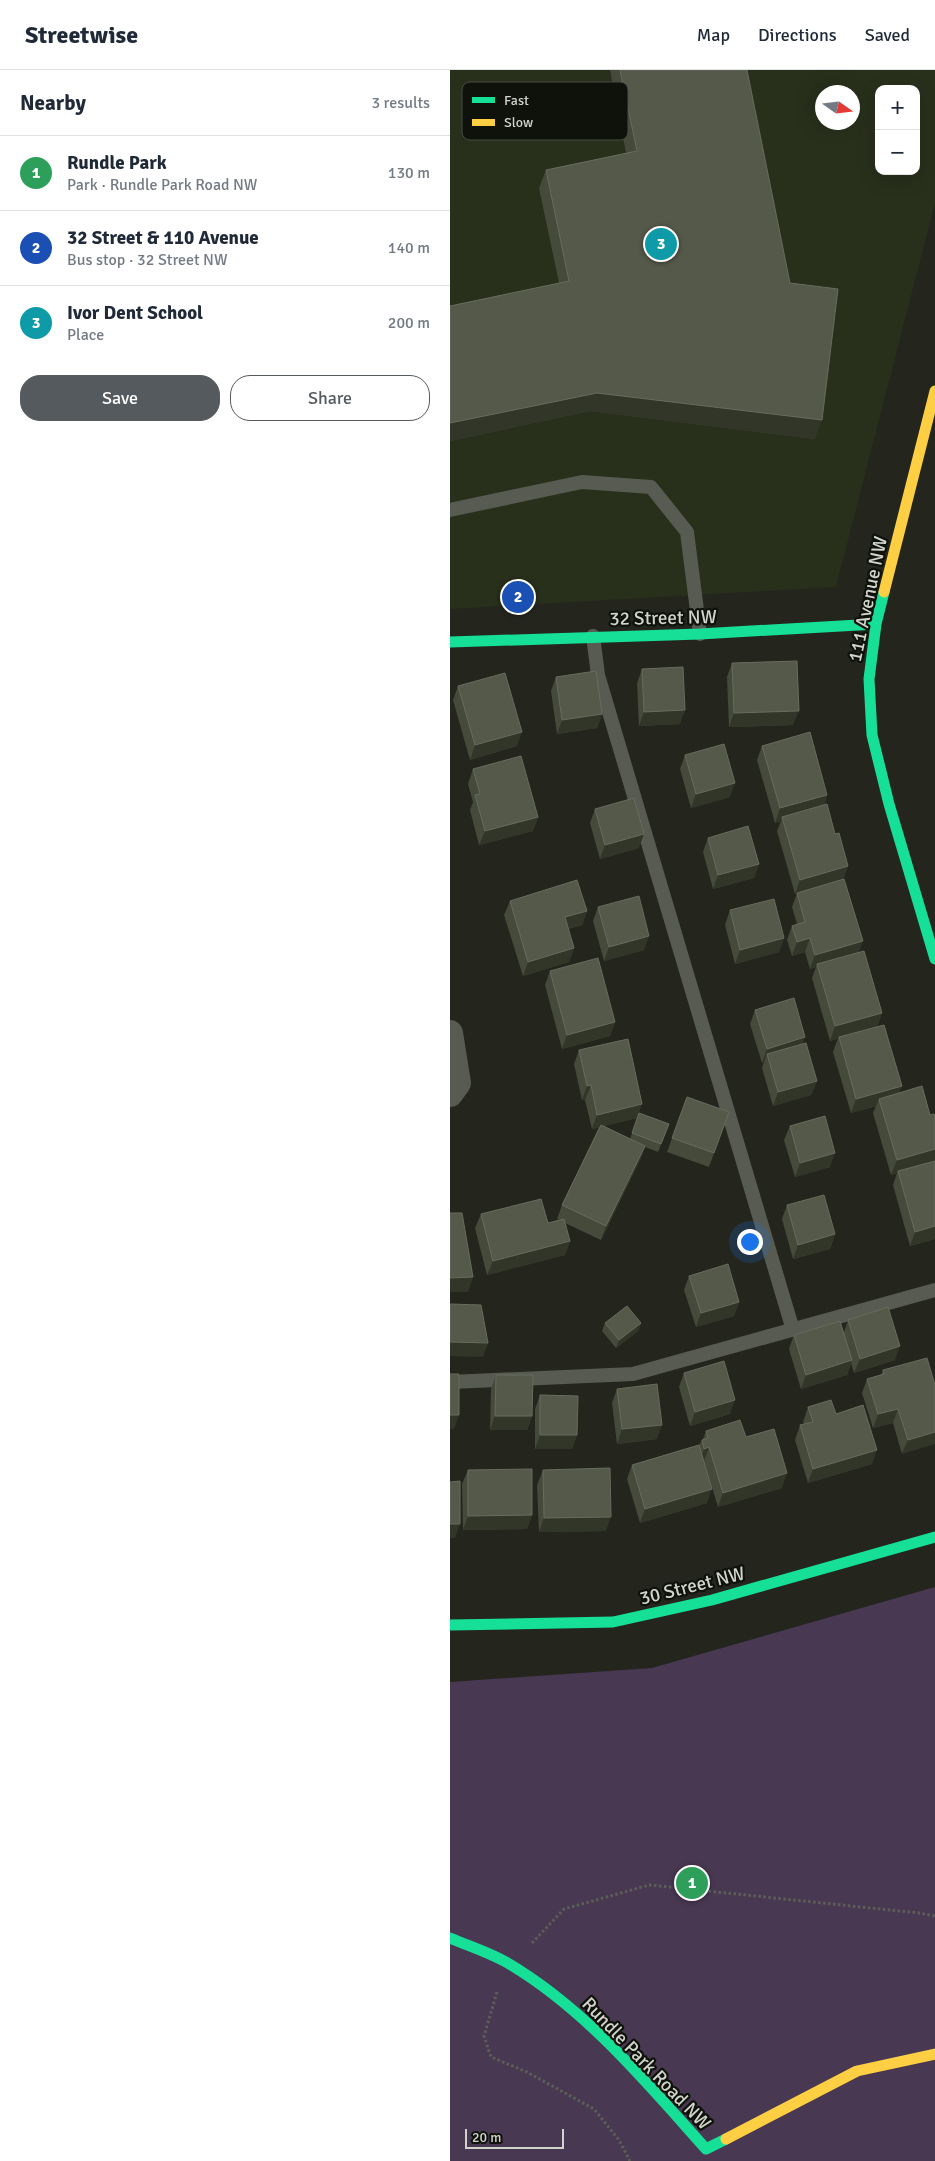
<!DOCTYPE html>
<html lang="en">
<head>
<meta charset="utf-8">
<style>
	body { margin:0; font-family:Signika,sans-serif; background:#f2f2f3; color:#1f2937 }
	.controls { position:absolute; right:15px; top:15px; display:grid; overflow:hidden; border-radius:10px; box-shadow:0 5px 20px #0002 }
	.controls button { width:45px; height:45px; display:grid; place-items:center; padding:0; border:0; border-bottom:1px solid #e0e1e3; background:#fff; color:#1f2937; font:25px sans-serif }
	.compass { position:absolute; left:365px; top:15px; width:45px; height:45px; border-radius:50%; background:#fff; box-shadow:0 5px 20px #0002; rotate:104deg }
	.scale { position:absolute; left:15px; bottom:12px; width:99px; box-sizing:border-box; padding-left:5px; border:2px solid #d0d4cb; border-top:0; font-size:14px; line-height:18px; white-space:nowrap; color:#d0d4cb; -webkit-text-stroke:4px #0f110b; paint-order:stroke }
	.you { position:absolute; left:299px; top:1171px; width:18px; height:18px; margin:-12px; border:4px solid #fff; border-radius:50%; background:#1a73e8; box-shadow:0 0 0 8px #1a73e833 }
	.badge { display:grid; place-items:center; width:32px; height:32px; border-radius:50%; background:#545a5e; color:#fff; font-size:16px; font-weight:700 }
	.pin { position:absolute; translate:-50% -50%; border:2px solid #fff; box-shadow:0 1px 5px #0006 }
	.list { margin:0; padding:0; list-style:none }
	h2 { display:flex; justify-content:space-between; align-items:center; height:65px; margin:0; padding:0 20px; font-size:21px }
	h2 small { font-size:16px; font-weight:400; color:#747a83 }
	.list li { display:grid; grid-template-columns:32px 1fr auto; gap:15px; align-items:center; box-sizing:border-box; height:75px; padding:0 20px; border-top:1px solid #e0e1e3 }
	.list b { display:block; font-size:19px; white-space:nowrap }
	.list p { margin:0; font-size:16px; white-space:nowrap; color:#747a83 }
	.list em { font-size:16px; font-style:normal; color:#747a83 }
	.actions { display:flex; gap:10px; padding:15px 20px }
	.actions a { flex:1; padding:11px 0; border:1px solid #545a5e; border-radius:20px; text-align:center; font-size:18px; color:#545a5e }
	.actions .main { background:#545a5e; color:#fff }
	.map { position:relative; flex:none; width:485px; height:2091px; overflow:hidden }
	header { display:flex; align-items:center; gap:30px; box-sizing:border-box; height:70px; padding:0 25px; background:#fff; border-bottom:1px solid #e0e1e3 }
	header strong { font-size:24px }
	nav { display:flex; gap:28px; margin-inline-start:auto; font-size:18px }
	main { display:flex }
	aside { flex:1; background:#fff }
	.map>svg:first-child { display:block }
	.built { fill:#282f1b; fill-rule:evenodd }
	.green { fill:#483852 }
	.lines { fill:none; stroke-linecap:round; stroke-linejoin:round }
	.path { stroke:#5c5f58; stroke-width:3; stroke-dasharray:2.5 2.5; stroke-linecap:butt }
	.lane { stroke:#585b52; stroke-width:14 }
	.street { stroke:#585b52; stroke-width:26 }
	.fast { stroke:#16e098; stroke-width:11 }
	.slow { stroke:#ffcf43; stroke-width:11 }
	.wall { fill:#454a3b; fill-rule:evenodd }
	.shaded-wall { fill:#323629 }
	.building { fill:#54594a; stroke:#686c5e }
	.labels { text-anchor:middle; stroke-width:4.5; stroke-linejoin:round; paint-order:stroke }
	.street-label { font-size:19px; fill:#d0d4cb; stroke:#0f110b }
	.key { fill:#0f110b; stroke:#494c45; stroke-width:1 }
	.key-label { font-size:14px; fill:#d0d4cb }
</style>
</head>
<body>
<header>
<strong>Streetwise</strong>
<nav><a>Map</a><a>Directions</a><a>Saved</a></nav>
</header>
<main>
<aside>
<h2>Nearby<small>3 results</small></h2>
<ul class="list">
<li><span class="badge" style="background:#2e9e5b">1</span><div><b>Rundle Park</b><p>Park · Rundle Park Road NW</p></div><em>130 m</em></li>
<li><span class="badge" style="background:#1a4fb4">2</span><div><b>32 Street &amp; 110 Avenue</b><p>Bus stop · 32 Street NW</p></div><em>140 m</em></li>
<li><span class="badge" style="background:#0f9aa8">3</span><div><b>Ivor Dent School</b><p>Place</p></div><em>200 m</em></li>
</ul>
<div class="actions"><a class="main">Save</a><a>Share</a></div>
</aside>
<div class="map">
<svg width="485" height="2091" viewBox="0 0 485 2091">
	<rect width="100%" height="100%" fill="#24261e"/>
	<path class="built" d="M0,0H485V133L386,517L0,539ZM429,19H466V101H429ZM372,22H402V52H372Z"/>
	<path class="green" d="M485,1517V2091H0V1612L202,1598Z"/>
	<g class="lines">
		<path class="path" d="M82,1873L114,1839L199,1815L469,1843L485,1846
			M47,1922L34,1966L41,1987L77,2002L144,2039L169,2070L180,2091"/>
		<path class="lane" d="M0,440L132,412L201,417L237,462L250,564
			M143,566L148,605L343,1260
			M0,1312L183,1304L485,1220"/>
		<path class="street" d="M0,963L8,1013L0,1024"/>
		<path class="fast" d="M434,522L426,554L419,609L422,665L439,734L485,889
			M0,572L250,564L426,554
			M0,1555L163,1552L262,1530L485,1467
			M0,1868C19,1876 38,1882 56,1892C135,1938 196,2012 256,2079L276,2069"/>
		<path class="slow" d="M434,522L485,321
			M276,2069L407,2001L485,1984"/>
	</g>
	<path class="wall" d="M160,0H297L365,369L140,341L0,371V236L109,213L89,118L96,100L176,83Z
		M282,593L343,655L279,657L277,607Z
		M192,599L230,654L189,656L187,613Z
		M106,607L152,644L147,658L107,664L101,621Z
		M8,616L67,676L20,690L3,630Z
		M312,676L377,725L374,735L398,796L393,809L408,883L432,943L427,957L449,1023L485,1048V1169L460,1176L443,1115L447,1103L441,1105L423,1043L426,1036L401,1043L383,982L388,968L380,971L362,908L366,897L360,899L355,882L342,886L337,870L342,856L347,854L342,837L347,823L369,817L345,824L327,761L331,751L325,753L307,690Z
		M235,685L280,727L241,738L230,699Z
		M23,699L88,747L83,761L29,775L20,740L23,732L18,714Z
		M145,739L189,778L150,789L140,753Z
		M258,768L309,794L304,808L263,819L253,782Z
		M60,831L137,841L132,855L118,859L124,878L119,892L73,906L54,845Z
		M148,837L194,880L154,891L143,851Z
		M280,840L334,868L329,882L285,894L275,855Z
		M100,901L165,952L160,966L112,979L95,915Z
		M305,940L353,973L367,1011L361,1025L323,1036L312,998L314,992L312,993L300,954Z
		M129,980L189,1043L219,1054L208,1082L195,1077L190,1090L151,1170L115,1153L120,1171L115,1185L37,1205L25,1158L31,1144L98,1153L110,1150L107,1149L112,1135L149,1057L142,1059L135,1030H132L124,994ZM187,1048L180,1069L154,1056Z
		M237,1027L279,1042L259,1097L217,1082Z
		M340,1056L380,1097L345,1107L334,1070Z
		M337,1135L385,1164L380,1179L343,1189L332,1149Z
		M239,1206L289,1232L284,1246L246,1257L234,1220Z
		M398,1250L445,1290L404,1303L401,1293L397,1305L351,1319L339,1279L344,1265L394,1262Z
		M155,1253H191L188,1261L166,1278L152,1261Z
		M433,1300L485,1315L452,1384L443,1353L423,1358L412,1323L417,1309L431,1305Z
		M234,1303L280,1344L240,1356L229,1317Z
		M46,1305L82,1346L77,1360H40L41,1319Z
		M167,1319L207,1369L167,1374L162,1333Z
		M90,1325L127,1365L122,1379H85V1339Z
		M358,1337L386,1344L422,1394L358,1413L345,1370L350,1355L354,1354L353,1352Z
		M256,1361L296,1367L332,1418L268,1437L254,1391L257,1433L190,1453L177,1409L182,1395L249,1375L252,1370L253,1369Z
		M18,1400L82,1445L77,1459L13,1460L12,1414Z
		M93,1400L156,1461L89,1462L87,1415Z"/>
	<path class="shaded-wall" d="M147,323L372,350L365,369L140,341L0,371V353Z
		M235,640L230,654L189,656L194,642Z
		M349,641L343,655L279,657L284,643Z
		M152,644L147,658L107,664L112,650Z
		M72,662L67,676L20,690L25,675Z
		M285,713L280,727L241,738L246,724Z
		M377,725L372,739L332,747L331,751L325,753L330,738Z
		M88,747L83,761L29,775L35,761Z
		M194,764L189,778L150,789L155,775Z
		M309,794L304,808L263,819L268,805Z
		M398,796L393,810L345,824L350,810Z
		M137,841L132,855L110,861L115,847Z
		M199,866L194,880L154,891L159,877Z
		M334,868L329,882L285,894L290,880Z
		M360,868L355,882L342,886L347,872Z
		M413,871L408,885L367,894L366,897L360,899L365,885Z
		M124,878L119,892L73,906L78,892Z
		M432,943L427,957L380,971L385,956Z
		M165,952L160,966L112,979L117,965Z
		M355,967L350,981L317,984L314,992L312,993L317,979Z
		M367,1011L361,1025L323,1036L328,1022Z
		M141,1015L135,1030H132L137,1016Z
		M452,1016L446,1030L429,1029L426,1036L401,1043L406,1029Z
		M192,1034L187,1048L142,1059L147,1045Z
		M195,1076L190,1090L151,1170L156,1156Z
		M485,1079V1092L448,1101L447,1103L441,1105L447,1090Z
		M385,1083L380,1097L345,1107L350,1093Z
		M485,1156V1169L460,1176L465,1162Z
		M385,1164L380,1179L343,1189L348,1175Z
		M120,1171L115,1185L37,1205L43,1191Z
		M23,1207L18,1222H0V1208Z
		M289,1232L284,1246L246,1257L251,1243Z
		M191,1253L188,1261L166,1278L169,1270Z
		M0,1272L38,1273L33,1287L0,1286Z
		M450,1276L445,1290L404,1303L410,1289Z
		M402,1290L397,1305L351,1319L356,1305Z
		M285,1330L280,1344L240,1356L245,1342Z
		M448,1339L443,1353L423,1358L428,1344Z
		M0,1345H9L4,1359H0Z
		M45,1346H82L77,1360H40Z
		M212,1355L207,1369L167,1374L172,1359Z
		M485,1362V1374L452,1384L458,1370Z
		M90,1365H127L122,1379H85Z
		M259,1377L254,1391L249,1393L254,1379Z
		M427,1380L422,1394L358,1413L363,1399Z
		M337,1403L332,1418L268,1437L273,1423Z
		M262,1419L257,1433L190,1453L195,1439Z
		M82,1445L77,1459L13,1460L18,1446Z
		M161,1447L156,1461L89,1462L94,1448Z
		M0,1454H10L5,1468H0Z"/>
	<path class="building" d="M170,0H297L340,213L388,219L372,350L147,323L0,353V236L119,211L96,100L187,81Z
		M347,591L349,641L284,643L282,593Z
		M233,597L235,640L194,642L192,599Z
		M146,601L152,644L112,650L106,607Z
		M55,603L72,662L25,675L8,616Z
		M360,662L377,725L330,738L312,676Z
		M274,674L285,713L246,724L235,685Z
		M71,686L88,747L35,761L25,725L30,724L23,699Z
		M184,728L194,764L155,775L145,739Z
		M377,734L385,764L389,763L398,796L350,810L332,747Z
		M298,756L309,794L268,805L258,768Z
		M394,809L413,871L365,885L360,868L347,872L342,856L355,852L347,823Z
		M127,810L137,841L115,847L124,878L78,892L60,831Z
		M189,826L199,866L159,877L148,837Z
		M324,829L334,868L290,880L280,840Z
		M414,881L432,943L385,956L367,894Z
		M148,888L165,952L117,965L100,901Z
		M344,928L355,967L317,979L305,940Z
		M434,955L452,1016L406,1029L389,967Z
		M178,969L192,1034L147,1045L141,1015L137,1016L129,980Z
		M356,973L367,1011L328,1022L317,984Z
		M472,1016L480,1045L484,1044L485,1048V1079L447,1090L429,1029Z
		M237,1027L279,1042L264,1083L222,1068Z
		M189,1043L219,1054L211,1074L182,1063Z
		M375,1046L385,1083L350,1093L340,1056Z
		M151,1055L195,1076L156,1156L112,1135Z
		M485,1091V1156L465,1162L448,1101Z
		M374,1125L385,1164L348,1175L337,1135Z
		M91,1129L98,1153L114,1149L120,1171L43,1191L31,1144Z
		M0,1143H12L23,1207L0,1208Z
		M278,1194L289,1232L251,1243L239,1206Z
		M0,1234L31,1235L38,1273L0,1272Z
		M177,1236L191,1253L169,1270L155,1253Z
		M438,1237L450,1276L410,1289L398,1250Z
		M390,1251L402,1290L356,1305L344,1265Z
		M477,1288L485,1315V1362L458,1370L448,1339L428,1344L417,1309L434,1304L433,1300Z
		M274,1291L285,1330L245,1342L234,1303Z
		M0,1304H9V1345H0Z
		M46,1305H83L82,1346H45Z
		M207,1314L212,1355L172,1359L167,1319Z
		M90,1325L128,1326L127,1365H90Z
		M381,1330L386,1344L413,1335L427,1380L363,1399L350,1355L363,1352L358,1337Z
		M290,1350L296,1367L324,1359L337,1403L273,1423L259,1377L254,1379L252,1370L258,1368L256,1361Z
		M249,1375L262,1419L195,1439L182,1395Z
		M160,1398L161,1447L94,1448L93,1400Z
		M82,1399V1445L18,1446V1400Z
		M10,1411V1454H0V1412Z"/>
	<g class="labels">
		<g class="street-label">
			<text transform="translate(417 529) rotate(-78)" y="7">111 Avenue NW</text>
			<text transform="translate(213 547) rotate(-1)" y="7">32 Street NW</text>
			<text transform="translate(242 1515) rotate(-14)" y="7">30 Street NW</text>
			<text transform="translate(197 1993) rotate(46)" y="7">Rundle Park Road NW</text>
		</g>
	</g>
	<rect x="12" y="12" width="166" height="58" rx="8" class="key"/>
	<rect x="22" y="27" width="23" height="6" fill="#16e098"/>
	<rect x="22" y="49" width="23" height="7" fill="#ffcf43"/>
	<g class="key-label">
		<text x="54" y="35">Fast</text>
		<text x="54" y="57">Slow</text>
	</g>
</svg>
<div class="controls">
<button>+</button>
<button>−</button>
</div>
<svg class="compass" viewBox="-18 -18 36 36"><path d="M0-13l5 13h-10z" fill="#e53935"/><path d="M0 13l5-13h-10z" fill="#747a83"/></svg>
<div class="scale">20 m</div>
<div class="you"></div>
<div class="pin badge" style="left:242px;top:1813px;background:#2e9e5b">1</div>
<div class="pin badge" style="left:68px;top:527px;background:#1a4fb4">2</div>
<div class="pin badge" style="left:211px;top:174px;background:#0f9aa8">3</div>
</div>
</main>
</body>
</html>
